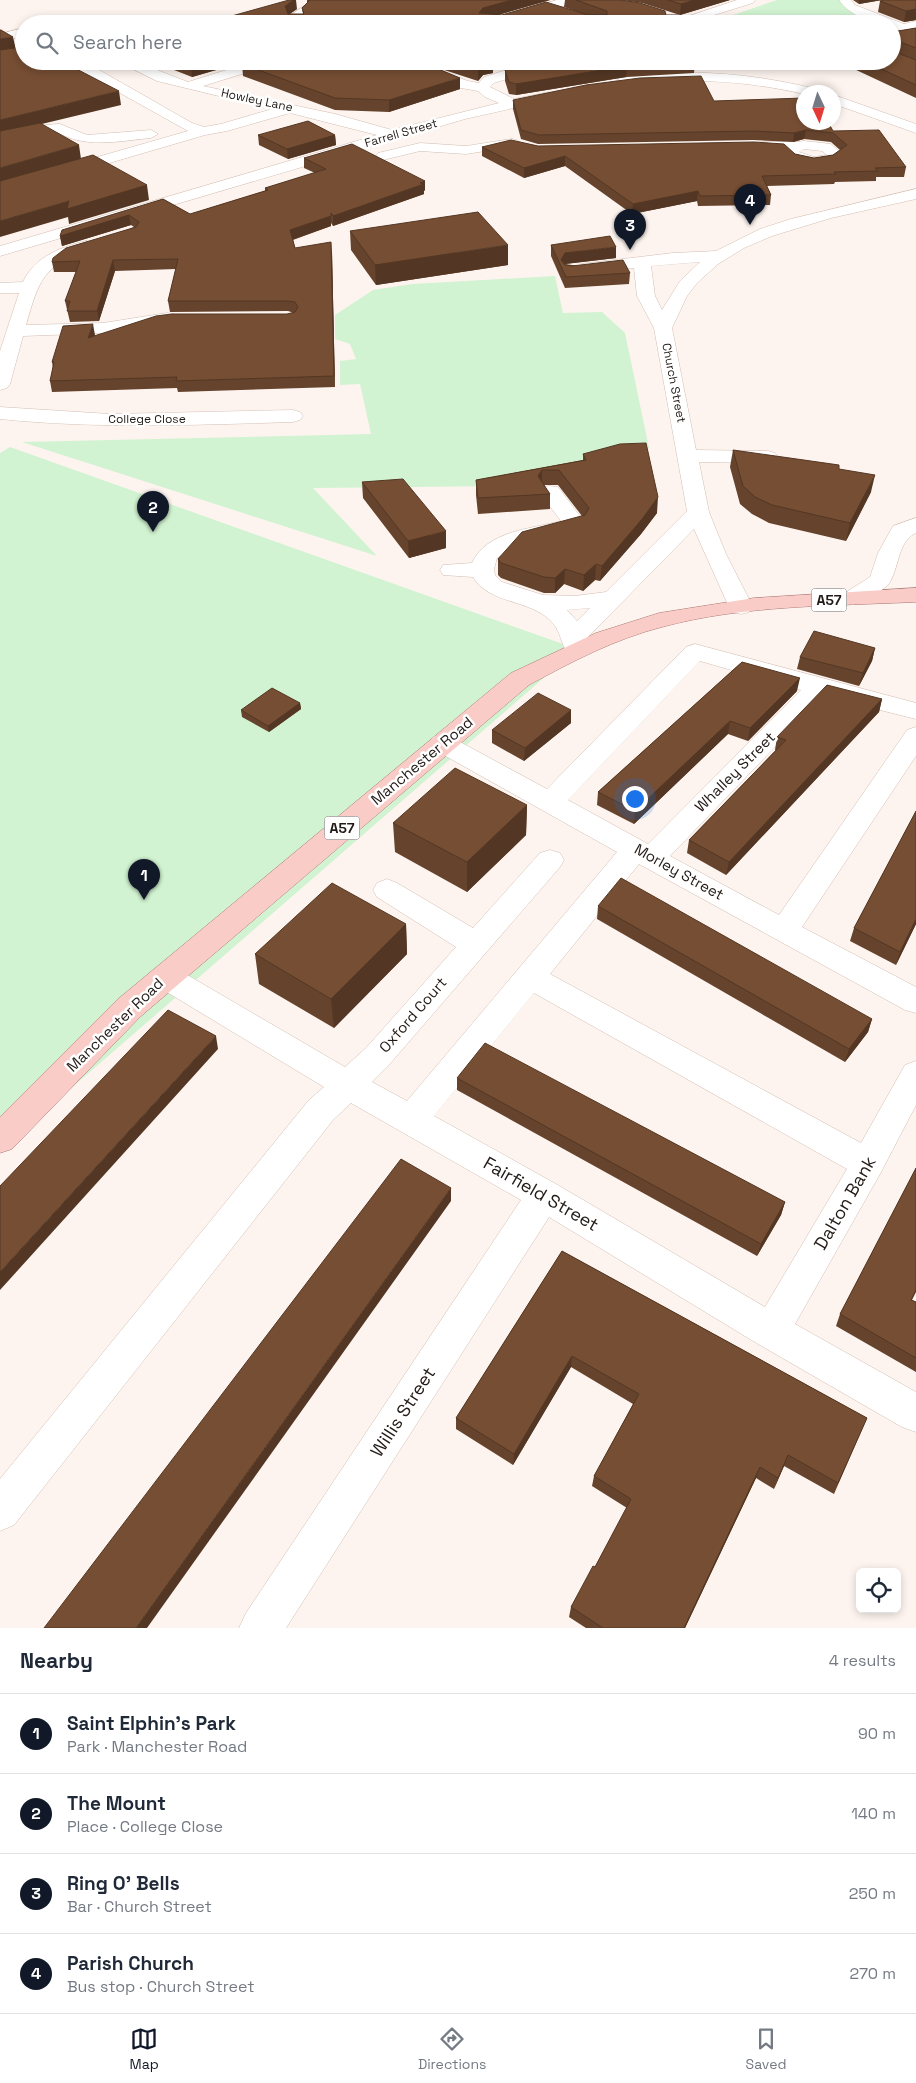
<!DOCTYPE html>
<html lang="en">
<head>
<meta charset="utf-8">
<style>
	body { margin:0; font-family:"Space Grotesk",sans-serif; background:#f2f2f3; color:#1f2937 }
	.controls { position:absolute; right:15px; bottom:15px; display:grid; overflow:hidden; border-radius:8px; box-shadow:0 2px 8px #0003 }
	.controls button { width:45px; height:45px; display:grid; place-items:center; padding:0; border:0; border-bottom:1px solid #e0e1e3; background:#fff; color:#1f2937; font:25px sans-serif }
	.compass { position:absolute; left:796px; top:85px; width:45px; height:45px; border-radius:50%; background:#fff; box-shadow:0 2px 8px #0003; rotate:176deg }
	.you { position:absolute; left:634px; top:798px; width:18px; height:18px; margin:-12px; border:4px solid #fff; border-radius:50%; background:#1a73e8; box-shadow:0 0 0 8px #1a73e833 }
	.badge { display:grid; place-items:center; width:32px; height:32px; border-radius:50%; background:#111827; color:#fff; font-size:16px; font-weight:700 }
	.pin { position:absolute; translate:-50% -41px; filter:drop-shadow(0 1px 2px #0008) }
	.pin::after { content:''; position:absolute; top:26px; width:18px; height:15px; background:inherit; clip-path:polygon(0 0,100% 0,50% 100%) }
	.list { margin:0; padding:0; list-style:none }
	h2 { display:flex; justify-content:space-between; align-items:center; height:65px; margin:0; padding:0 20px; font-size:21px }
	h2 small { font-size:16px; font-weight:400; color:#747a83 }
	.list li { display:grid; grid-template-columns:32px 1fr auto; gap:15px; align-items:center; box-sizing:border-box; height:80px; padding:0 20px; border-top:1px solid #e0e1e3 }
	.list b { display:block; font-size:19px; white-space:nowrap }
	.list p { margin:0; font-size:16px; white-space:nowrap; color:#747a83 }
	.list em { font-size:16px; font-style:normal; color:#747a83 }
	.icon { flex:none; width:28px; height:28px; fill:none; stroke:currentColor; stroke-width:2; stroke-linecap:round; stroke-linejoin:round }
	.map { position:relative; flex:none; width:916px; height:1628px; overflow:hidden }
	.search { position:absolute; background:#fff; box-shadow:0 2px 8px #0003; left:15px; right:15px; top:15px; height:55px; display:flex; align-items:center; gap:12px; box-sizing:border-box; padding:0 18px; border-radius:28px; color:#747a83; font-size:19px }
	.sheet { height:385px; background:#fff }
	nav { display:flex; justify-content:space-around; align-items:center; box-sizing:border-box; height:70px; border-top:1px solid #e0e1e3; background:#fff; font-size:14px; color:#747a83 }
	nav a { display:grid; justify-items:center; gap:2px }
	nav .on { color:#111827 }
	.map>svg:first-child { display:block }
	.green { fill:#d1f3d1 }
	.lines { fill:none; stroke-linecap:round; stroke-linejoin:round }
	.minor-casing { stroke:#d3beb2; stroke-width:1 }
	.major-casing { stroke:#ac7872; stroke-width:1 }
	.minor { fill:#fff; fill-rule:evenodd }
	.major { fill:#faccc8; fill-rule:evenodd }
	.wall { fill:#65432c }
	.shaded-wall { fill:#533724 }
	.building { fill:#764e33; stroke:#533724 }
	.labels { text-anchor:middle; stroke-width:5; stroke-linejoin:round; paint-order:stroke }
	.far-street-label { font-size:12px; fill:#221a16; stroke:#fff }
	.shield { fill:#fff; stroke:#645f5c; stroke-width:1 }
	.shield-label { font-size:14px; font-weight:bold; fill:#221a16 }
	.street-label { font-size:15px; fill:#221a16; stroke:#fff }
	.near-street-label { font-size:18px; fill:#221a16; stroke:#fff }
</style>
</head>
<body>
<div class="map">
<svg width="916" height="1628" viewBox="0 0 916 1628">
	<rect width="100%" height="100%" fill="#fdf4ef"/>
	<path class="green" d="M777,0H840L890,24H706Z
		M555,276L563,313L602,312L625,333L649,448L504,486L313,488L377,556L22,442L371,434L360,384L340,385V361L356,359L350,344L335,339V315L373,290L412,284Z
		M10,447L577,649L0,1150V453Z"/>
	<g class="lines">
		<g class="minor-casing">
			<path id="minor" d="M557,0H576L574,3L501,24H481L483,21Z
				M737,0H755L753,3L685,24H665Z
				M839,0H851L855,5L904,24L916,21V29L903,32L892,28V24C873,24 850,16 839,0Z
				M304,6L310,10L301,18L303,24H291L288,17Z
				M24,28V36L0,42V34Z
				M117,61H134L188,82L255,61H275L274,64L203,86L335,114L392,130L499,103L485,97L478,91L461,88L392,61H411L468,81L479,83L484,77L535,61H555L554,64L494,83L490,87L514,99L549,92L556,96L554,99L465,119L0,256V246L377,135L290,113L227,131L205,135L0,195V185L188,131L77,69L75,66L77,63H87L192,123L204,127L221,124L272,109L157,81Z
				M669,73C719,71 767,77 816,89L818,92H804V94C743,80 683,77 621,86L614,82L621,78Z
				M834,95L916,124V133L834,104Z
				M60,124L87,135L151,130L158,134L151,138C119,141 86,149 57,132L0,144V136L45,125Z
				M512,139L517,140L519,143L517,146L466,154L420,151L383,160L376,156L378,153L420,143L466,146Z
				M804,141L831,144L843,155C833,170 791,170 784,152L751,150L744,146C749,139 791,144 804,141ZM804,149L822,151L827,155L814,157L799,152Z
				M916,189V199L831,218L772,236L744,248L718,264L697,283L687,296L672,328L696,450L768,451L775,453L778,457L775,461L768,463L699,462L709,512L726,554L753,607L749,612L741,614L733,612L729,607L694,529L587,638L589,649L586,654L577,656L568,654C560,643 562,632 550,620C528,599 489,604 473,577L443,575L440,570L443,565L472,563C486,531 531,529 561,521L539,492L542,487L550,486L558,487L586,524L583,529L511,548L497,558L494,569L495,575L502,582L543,595L575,596L606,592L687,511L654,328L637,296L634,268L587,273L581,272L578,268L581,264L673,253L716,251L760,229L791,219ZM700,262L680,281L662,310L655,296L651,266ZM590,608L577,621L567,610Z
				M86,241L92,242L94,246L92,250C43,264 39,280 26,325L103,323L167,313L173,314L176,318L173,322L167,323L103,333L23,336L10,384L7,388L0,390V351L19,293H0V283L23,282C34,257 61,247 86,241Z
				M0,407L110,414L293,410L300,412L303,416L300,420L293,422C195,425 98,429 0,419Z
				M916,518V533C899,540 899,565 891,580C888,588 877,592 870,597C861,603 856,606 845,603L841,598L845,593L870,577L878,553L893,526Z
				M695,644L916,703V719L824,696L670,856L779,915L907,730L916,727V756L802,927L916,987V1013L905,1010L639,864L550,974L861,1143L905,1065L916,1061V1105L880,1174L795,1324L916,1392V1432L902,1427L758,1344L549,1217L286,1628H239L246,1613L521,1200L351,1103L333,1120L14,1525L0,1531V1479L309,1100L324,1087L155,985L151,977L155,969L166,965L177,969L345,1067L366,1048L456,947L377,897L373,890L377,883L387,879L397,883L473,928L540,853L550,850L560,853L564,860L560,867L388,1066L372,1082L407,1101L617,852L433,749L429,743L433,737L442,734L451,737L547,789L686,647ZM700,661L801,690L648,844L568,800ZM534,993L847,1169L765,1307L556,1184L434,1116Z"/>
		</g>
		<g class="major-casing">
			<path id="major" d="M916,588V602C832,606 743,605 662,627C615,639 571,662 529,685L140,1017L12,1149L0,1153V1117L118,999L511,673L596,633L659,613L754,598Z"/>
		</g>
		<use href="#minor" class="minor"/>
		<use href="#major" class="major"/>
	</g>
	<path class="wall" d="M307,0H550L499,15L578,12L564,7L565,0H621L666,15L203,24L297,9L290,14H303L302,8L307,3Z
		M622,0H730L680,15L642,3Z
		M853,0H882L859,4Z
		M916,0V20L904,22L878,12L880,1Z
		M916,28V98L837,61H892V32Z
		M151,61H247L192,77Z
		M251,61H493V73L483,75L478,81L426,64L460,89L389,112L335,110L243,76L242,64Z
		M498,61H528L512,66Z
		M695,62L694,73L626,77L516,95L509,94L505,81V70Z
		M513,100L714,101L833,131L906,167L904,177H876V181L835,182L834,184L767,186L771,195L770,205L698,206L697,201L632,214L565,166L524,178L482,156V147L538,146L795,154L814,158L833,155L840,150L831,142L804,139L793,142L753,140L538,144L521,139L513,109Z
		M258,135H335L336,145L288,159L259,145Z
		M304,158L425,181V190L424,191V194L333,226L331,223V226L293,240L295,248L332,252L335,387L178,392L177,388L52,392L50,381L53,368L52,362L95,335L94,336L287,314L294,313L288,311L170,312L168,301L176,269L115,271L99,321L70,322L65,301L76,272H54L52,262L134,227L131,225L62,246L60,236L163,199L190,214L265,191V188L315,173L304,168Z
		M350,231L508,265L376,285L351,250Z
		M551,245L616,258L565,264L630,273L629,284L565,288L551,256Z
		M733,450L839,469L871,492L846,541L769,523L752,514L740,504L730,467Z
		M583,454L657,513L641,534L600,581L595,580L583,591L564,584L555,593H544L501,578L498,575V559L582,516L558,485H544L550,494V509L478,514L476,495V480L583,460Z
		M362,482L446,548L409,558L363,498Z
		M875,648L872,661L859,686L797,669L800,657Z
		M742,662L797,691L748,741L728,734L634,824L597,805L598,792Z
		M882,699L879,712L726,875L687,853L689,840L776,750H775L777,737Z
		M300,703L301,709L269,732L242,717L241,710Z
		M571,710V723L524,761L492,743V730Z
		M527,805L526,835L467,892L395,852L393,823Z
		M916,811V924L896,965L850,941L854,928Z
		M598,906L872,1019L868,1032L845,1062L597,919Z
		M406,924L407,954L334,1028L259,984L255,954Z
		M457,1078L785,1202L781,1215L757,1256L457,1090Z
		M916,1168V1292L912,1300L916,1302V1372L836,1326L840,1314Z
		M562,1251L867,1418L834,1494L784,1466L774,1489L756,1478L685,1628H586L569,1617L571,1607L595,1567L627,1508L592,1486L594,1476L633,1404L571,1367L513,1465L456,1429V1418Z"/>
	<path class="shaded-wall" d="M293,0H296L297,9L286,16L285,6Z
		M512,0H550L482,19L479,13L483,8Z
		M695,0H730L680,15L681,4Z
		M859,0H882L859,4Z
		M916,9V20L904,22L906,11Z
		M13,37L16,50L0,53V39Z
		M895,40L893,51L892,41Z
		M206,61H247L192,77L191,66Z
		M493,61V73L483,75L478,81V69L484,64Z
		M512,61H528L512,66Z
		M627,66L626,77L516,95V84Z
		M460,78V89L389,112V100Z
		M119,91L121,105L0,134V120Z
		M806,130L804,139L793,142L794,133Z
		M335,135L336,145L288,159L287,149Z
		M79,145L81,159L0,183V168Z
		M565,156V166L524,178V168Z
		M425,181V190L424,191V194L333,226V216Z
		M147,185L149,200L69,224L68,217L0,237V221L69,201Z
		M698,191L697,201L632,214L633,204Z
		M129,215L131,225L62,246L60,236Z
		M331,216V226L291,240L290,230Z
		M331,242L332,252L335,387L334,376Z
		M508,245V265L376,285L375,265Z
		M616,247V258L565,264L561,260L565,253Z
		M113,260L115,271L99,321L97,311Z
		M93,324L95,335L90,349L88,338Z
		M542,470V485L538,476Z
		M875,475L871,492L846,541L850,523Z
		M658,497L657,513L641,534L600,581L602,566Z
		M446,531V548L409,558L408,541Z
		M596,564L595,580L583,591L584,575Z
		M565,569L564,584L555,593V578Z
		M875,648L872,661L859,686L863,673Z
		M800,678L797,691L748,741L750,728Z
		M882,699L879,712L726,875L729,862Z
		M300,703L301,709L269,732L268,726Z
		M571,710V723L524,761L525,748Z
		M730,721L728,734L634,824L635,811Z
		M527,805L526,835L467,892V862Z
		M916,919V924L896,965L900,952Z
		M406,924L407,954L334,1028L331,999Z
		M872,1019L868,1032L845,1062L849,1049Z
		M216,1036L218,1049L0,1290V1272Z
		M451,1188V1201L147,1628H136Z
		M785,1202L781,1215L757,1256L761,1244Z
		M572,1356L571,1367L513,1465L514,1454Z
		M788,1455L784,1466L774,1489L778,1478Z
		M760,1467L756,1478L685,1628H684Z"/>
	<path class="building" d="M289,0H293L285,6L288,14H304L302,8L310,0H512L483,8L479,13L502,15L546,2L588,15H607V11L576,0H621L640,3L665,11L666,15H678L705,24H203Z
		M668,0H695L681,4Z
		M885,0H916V9L906,11L880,1Z
		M916,28V48L895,40L892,41V51L916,60V85L864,61H892V32Z
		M0,30H1L13,37L0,39Z
		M23,42L24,61H61L119,91L0,120V50L22,47Z
		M180,61H206L191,66Z
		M251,61H419L460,78L389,100L335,98L242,64Z
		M453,61H492L484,64L478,69Z
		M533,61H695V62L627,66L516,84L509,82L505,70Z
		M701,76L714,101L804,98V122H828L833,131L879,130L906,167L875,168L878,171L834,172L836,174L762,176L771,195L700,196L698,191L633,204L565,156L524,168L482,147L511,140L538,146L754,142L784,144L795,154L814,158L833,155L847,145L833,133L806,130L794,133L754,131L539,135L521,130L513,100L586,85L640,78Z
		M308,121L335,135L287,149L258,135Z
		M40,123L79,145L0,168V131Z
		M352,144L425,181L420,183L424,184L333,216L331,213V216L290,230L295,248L331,242L334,376L176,381L177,377L50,381L54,362H52L63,326L93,324L88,338L156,316L172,314H287L295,312L298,307L295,302L287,301H168L178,259L113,260L97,311H67L70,301H65L80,261L52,262L53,258L66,248L136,227L139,222L129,215L60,236L62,230L163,199L190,214L268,190L265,188L326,169L304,158Z
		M93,155L147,185L67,209L69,201L0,221V181Z
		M478,212L508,245L375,265L350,231Z
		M610,236L616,247L565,253L561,260L565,265L572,266L623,260L630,273L566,277L551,245Z
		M646,443L658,497L643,518L602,566L596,564L584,575L565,569L555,578L544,577L501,563L498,559L522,532L585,515L589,508L559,470H542L538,476L550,494L478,498L476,480L586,460L583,454L620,444Z
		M733,450L839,465V469L875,475L850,523L772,505L755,497L743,486Z
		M403,479L446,531L408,541L362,482Z
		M814,631L875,648L863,673L800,657Z
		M742,662L800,678L750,728L730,721L635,811L598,792Z
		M827,685L882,699L729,862L689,840L786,740L777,737Z
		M272,688L300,703L268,726L241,710Z
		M538,693L571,710L525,748L492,730Z
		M455,768L527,805L467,862L393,823Z
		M916,811V919L900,952L854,928Z
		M621,878L872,1019L849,1049L598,906Z
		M332,883L406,924L331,999L255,954Z
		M168,1010L216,1036L0,1272V1186Z
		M485,1043L785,1202L761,1244L457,1078Z
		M401,1159L451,1188L136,1628H44Z
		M916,1168V1290L911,1300L916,1302V1358L840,1314Z
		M562,1251L867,1418L838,1483L788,1455L778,1478L760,1467L684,1628H603L571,1607L593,1566L595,1567L631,1499L594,1476L639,1394L572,1356L514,1454L456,1418Z"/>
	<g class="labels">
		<g class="far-street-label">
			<text transform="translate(257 100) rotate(12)" y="4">Howley Lane</text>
			<text transform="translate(401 133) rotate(-16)" y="4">Farrell Street</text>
			<text transform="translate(674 383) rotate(79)" y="4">Church Street</text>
			<text x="147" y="423">College Close</text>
		</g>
		<g class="shield">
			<rect x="811.5" y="588.5" width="35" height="23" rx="4"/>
			<rect x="324.5" y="816.5" width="35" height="23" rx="4"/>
		</g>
		<g class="shield-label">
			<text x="829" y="605">A57</text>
			<text x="342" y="833">A57</text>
		</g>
		<g class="street-label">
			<text transform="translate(422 761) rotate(-40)" y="5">Manchester Road</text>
			<text transform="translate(735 772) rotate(-45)" y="5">Whalley Street</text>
			<text transform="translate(679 872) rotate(29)" y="5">Morley Street</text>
			<text transform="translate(413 1015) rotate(-49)" y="5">Oxford Court</text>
			<text transform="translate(115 1025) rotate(-44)" y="5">Manchester Road</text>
		</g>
		<g class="near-street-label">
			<text transform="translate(541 1194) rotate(30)" y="6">Fairfield Street</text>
			<text transform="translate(845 1203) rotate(-60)" y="6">Dalton Bank</text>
			<text transform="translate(403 1412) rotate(-57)" y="6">Willis Street</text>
		</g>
	</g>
</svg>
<div class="controls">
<button><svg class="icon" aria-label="locate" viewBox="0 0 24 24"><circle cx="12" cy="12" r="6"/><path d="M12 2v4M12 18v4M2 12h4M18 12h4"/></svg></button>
</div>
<svg class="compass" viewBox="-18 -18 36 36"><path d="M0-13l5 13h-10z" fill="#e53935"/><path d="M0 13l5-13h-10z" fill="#747a83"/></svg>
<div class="you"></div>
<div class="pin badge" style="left:144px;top:900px">1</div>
<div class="pin badge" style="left:153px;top:532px">2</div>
<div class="pin badge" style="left:630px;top:250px">3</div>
<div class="pin badge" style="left:750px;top:225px">4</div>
<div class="search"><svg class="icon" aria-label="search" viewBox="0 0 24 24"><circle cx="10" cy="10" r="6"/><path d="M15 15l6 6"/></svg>Search here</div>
</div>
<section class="sheet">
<h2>Nearby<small>4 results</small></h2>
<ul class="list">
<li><span class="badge">1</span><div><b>Saint Elphin's Park</b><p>Park · Manchester Road</p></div><em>90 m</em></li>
<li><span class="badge">2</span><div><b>The Mount</b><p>Place · College Close</p></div><em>140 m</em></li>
<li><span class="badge">3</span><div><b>Ring O' Bells</b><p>Bar · Church Street</p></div><em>250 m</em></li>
<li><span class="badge">4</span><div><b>Parish Church</b><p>Bus stop · Church Street</p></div><em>270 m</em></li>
</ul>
</section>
<nav>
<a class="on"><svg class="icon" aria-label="map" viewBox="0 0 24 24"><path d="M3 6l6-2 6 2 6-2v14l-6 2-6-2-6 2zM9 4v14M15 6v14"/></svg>Map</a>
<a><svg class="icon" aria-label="directions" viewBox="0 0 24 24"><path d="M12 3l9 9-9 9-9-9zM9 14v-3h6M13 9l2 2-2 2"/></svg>Directions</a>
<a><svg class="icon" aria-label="saved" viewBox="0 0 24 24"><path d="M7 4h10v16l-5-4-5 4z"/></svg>Saved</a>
</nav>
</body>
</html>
